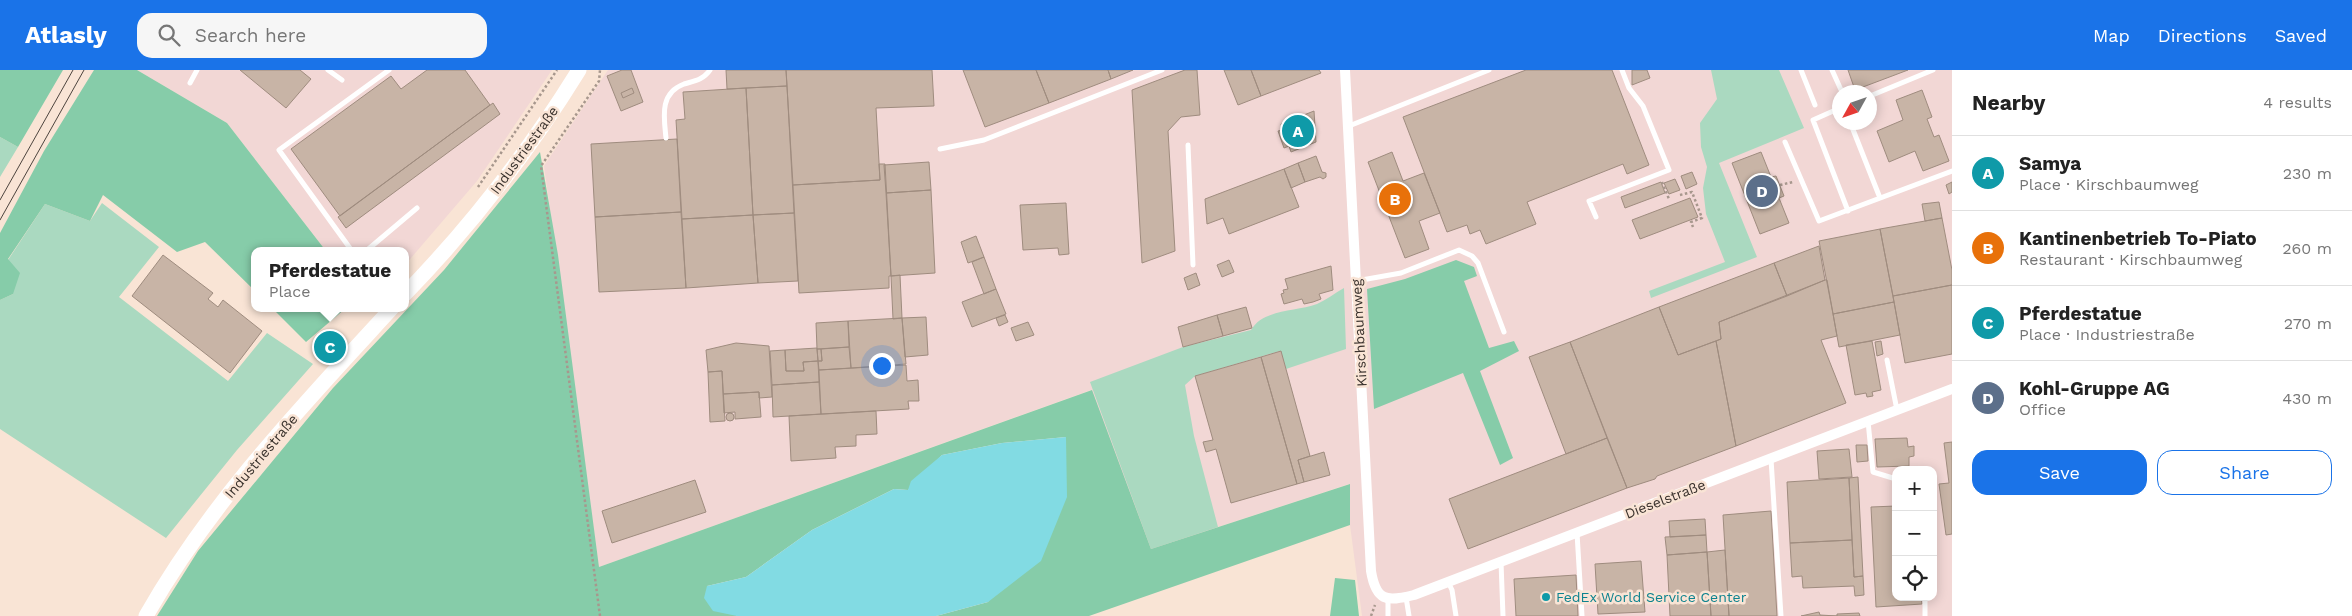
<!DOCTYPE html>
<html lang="en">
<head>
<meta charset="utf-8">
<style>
	body { margin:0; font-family:"Work Sans",sans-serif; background:#f6f6f6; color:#222 }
	.controls { position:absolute; right:15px; bottom:15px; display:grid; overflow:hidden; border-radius:10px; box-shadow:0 2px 12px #0003 }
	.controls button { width:45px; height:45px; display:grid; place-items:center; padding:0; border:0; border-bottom:1px solid #e0e0e0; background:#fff; color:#222; font:25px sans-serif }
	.compass { position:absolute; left:1832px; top:15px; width:45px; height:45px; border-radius:50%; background:#fff; box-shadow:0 2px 12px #0003; rotate:230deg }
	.you { position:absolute; left:881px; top:295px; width:18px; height:18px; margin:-12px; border:4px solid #fff; border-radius:50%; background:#1a73e8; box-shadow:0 0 0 8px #1a73e833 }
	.badge { display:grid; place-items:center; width:32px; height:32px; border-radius:50%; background:#1a73e8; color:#fff; font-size:16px; font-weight:700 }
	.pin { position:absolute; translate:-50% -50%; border:2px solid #fff; box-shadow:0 1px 5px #0006 }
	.popup { position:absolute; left:251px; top:177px; width:158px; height:65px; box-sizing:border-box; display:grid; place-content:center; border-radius:10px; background:#fff; filter:drop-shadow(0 1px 4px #0005); font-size:16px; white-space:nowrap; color:#767676 }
	.popup b { font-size:19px; color:#222 }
	.popup::after { content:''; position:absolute; left:50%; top:100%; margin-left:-10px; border:10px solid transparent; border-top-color:#fff }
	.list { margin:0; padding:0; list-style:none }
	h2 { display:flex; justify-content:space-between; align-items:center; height:65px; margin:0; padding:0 20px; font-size:21px }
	h2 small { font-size:16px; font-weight:400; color:#767676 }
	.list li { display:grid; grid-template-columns:32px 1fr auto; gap:15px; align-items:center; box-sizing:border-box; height:75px; padding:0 20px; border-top:1px solid #e0e0e0 }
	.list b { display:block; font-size:19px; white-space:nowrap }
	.list p { margin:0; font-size:16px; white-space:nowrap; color:#767676 }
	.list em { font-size:16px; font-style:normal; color:#767676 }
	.actions { display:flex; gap:10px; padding:15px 20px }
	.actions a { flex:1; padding:11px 0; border:1px solid #1a73e8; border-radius:15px; text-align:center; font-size:18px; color:#1a73e8 }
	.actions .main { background:#1a73e8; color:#fff }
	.icon { flex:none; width:28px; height:28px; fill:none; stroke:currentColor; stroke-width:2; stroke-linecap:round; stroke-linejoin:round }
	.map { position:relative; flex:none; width:1952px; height:546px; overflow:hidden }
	header { display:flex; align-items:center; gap:30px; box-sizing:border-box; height:70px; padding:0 25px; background:#1a73e8; color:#fff }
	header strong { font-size:24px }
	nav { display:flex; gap:28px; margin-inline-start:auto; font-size:18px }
	.search { width:350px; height:45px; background:#f6f6f6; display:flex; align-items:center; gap:12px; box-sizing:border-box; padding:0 18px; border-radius:15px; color:#767676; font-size:19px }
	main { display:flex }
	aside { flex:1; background:#fff }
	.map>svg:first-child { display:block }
	.industrial { fill:#f2d7d5; fill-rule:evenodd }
	.green { fill:#aad9c0 }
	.forest { fill:#86cca9 }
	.water { fill:#82dbe3 }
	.building { fill:#c8b4a6; stroke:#9f8c7f }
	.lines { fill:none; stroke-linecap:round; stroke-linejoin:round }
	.path { stroke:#a7978d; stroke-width:2.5; stroke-dasharray:2.5 2.5; stroke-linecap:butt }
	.lane { stroke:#fff; stroke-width:5 }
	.street { stroke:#fff; stroke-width:10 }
	.secondary { stroke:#fff; stroke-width:15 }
	.tram { stroke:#4d443e; stroke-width:1 }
	.culture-dot { fill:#0f9aa8; stroke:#f9e4d5; stroke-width:2 }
	.labels { text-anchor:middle; stroke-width:5; stroke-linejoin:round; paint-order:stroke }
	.street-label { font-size:14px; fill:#39312c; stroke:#f9e4d5 }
	.culture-label { font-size:14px; fill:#0d838f; stroke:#f9e4d5; text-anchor:start }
</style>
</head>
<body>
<header>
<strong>Atlasly</strong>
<div class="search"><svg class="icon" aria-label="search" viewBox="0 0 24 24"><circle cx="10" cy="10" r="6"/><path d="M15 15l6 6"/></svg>Search here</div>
<nav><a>Map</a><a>Directions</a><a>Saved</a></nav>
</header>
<main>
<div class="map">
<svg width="1952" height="546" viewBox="0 0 1952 546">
	<rect width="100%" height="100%" fill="#f9e4d5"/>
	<path class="industrial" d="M137,0H552L477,111L405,195V181H326L227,53Z
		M608,0H1952V546H1362L1350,455L1349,414L1151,479L1091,320L599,497L544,96ZM1840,22H1870V52H1840ZM1896,400H1933V527H1896Z"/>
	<path class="green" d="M1711,0H1779L1804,58L1719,93L1757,187L1651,228L1649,221L1725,192L1706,144L1703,118L1707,97L1701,77L1700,53L1717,29Z
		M0,67L18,77L0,107Z
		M102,133L159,177L119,227L228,311L267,263L313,294L237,380L166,468L0,359V230L13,224L8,190L45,134L90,151Z
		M1344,218L1346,279L1286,299L1280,281L1195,306L1185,315L1194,366L1218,457L1151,479L1090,312L1183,277L1251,260C1263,239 1295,242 1317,234C1326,230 1335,223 1344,218Z"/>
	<path class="forest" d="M0,0H63L18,77L0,67Z
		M94,0H137L227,53L326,181H255V221L205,172L177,182L103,125L90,151L45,134L8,189L20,203L13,224L0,230V163L44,81Z
		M540,82L558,185L599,497L1092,320L1151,479L1350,414V455L1089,546H936L988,532L1066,367L1002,373L942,385L908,420L894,419L812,460L746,507L707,516L737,546H157L198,481L333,318L444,200Z
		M1456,190L1474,197L1477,206L1464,211L1489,278L1514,271L1519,281L1480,301L1513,388L1500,395L1463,303L1374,339L1367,219L1405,209Z
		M272,238H346L306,272Z
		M1335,508L1355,510L1359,546H1330Z"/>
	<path class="water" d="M1066,367L1067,427L1041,491L988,532L936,546H737L713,541L704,528L707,516L746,507L812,460L894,419L908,420L911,411L942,385L1002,373Z"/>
	<path class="building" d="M240,0H300L311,9L286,38Z
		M427,0H465L490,35L340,146L291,79L391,6L401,19Z
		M622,0H631L643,32L621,41L607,6Z
		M726,0H786L787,16L727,19Z
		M786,0H932L934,36L876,38L880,110L793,115Z
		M963,0H1036L1049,33L985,57Z
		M1036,0H1108L1111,9L1049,33Z
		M1108,0H1133L1111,9Z
		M1185,0H1197L1200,45L1181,47L1168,61L1175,181L1142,193L1132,20Z
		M1224,0H1251L1261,26L1238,35Z
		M1251,0H1319L1321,3L1261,26Z
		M1526,0H1612L1649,95L1627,104L1623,94L1527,132L1536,154L1486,174L1480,160L1470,164L1467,155L1447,162L1403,47Z
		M1632,0H1647L1650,8L1632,15Z
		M1848,0H1908L1855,20Z
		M787,16L794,143L753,145L746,18Z
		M632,18L634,23L623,28L621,23Z
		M746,18L753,145L682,149L676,50L685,49L683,22Z
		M1922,20L1932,47L1927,49L1934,67L1939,65L1949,91L1923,101L1915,81L1889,92L1877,61L1903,50L1896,30Z
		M493,33L500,44L346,158L338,147Z
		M1314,41L1316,72L1291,82L1289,76L1284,78L1278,61L1283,60L1281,54Z
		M677,69L681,142L595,147L591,74Z
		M1392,82L1403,111L1424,103L1440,143L1419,151L1429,179L1405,188L1368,92Z
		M1761,82L1771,107L1776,106L1784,126L1779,128L1789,153L1760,164L1732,93Z
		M1316,86L1322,102L1326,103V107L1323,109L1320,107L1305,112L1298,93Z
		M929,92L931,120L886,123L884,95Z
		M1298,93L1305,112L1291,118L1284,99Z
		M879,94H885L891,206H889V218L799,223L793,115L880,110Z
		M1284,99L1299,137L1229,164L1223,148L1207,154L1205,129Z
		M1692,102L1697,114L1686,119L1681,106Z
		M1675,109L1680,120L1669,124L1664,113Z
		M1661,112L1665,123L1625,138L1621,127Z
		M1952,112V122L1949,124L1946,115Z
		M931,120L935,203L891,206L886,123Z
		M1690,128L1698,147L1640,169L1632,150Z
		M1939,132L1942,148L1925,151L1922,134Z
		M1066,133L1069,184L1059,185L1058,178L1023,180L1020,135Z
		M681,142L686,218L599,222L595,147Z
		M794,143L798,211L758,213L753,145Z
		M753,145L758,213L686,218L682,149Z
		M1942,148L1952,200V215L1893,226L1880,159Z
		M1880,159L1894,232L1833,244L1819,171Z
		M976,166L984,187L968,193L961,172Z
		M1819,176L1825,210L1787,226L1774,193Z
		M163,185L213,223L208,229L218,237L223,230L262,261L230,303L132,226Z
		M984,187L996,219L984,224L972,192Z
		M1229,190L1234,202L1222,207L1217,195Z
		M1774,193L1787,226L1719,252L1721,269L1678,285L1659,237Z
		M1331,196L1333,220L1319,224L1321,229L1313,232L1304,234L1302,229L1284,234L1281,224L1284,223L1283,220L1288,219L1285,209Z
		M1196,203L1200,215L1188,220L1184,208Z
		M900,205L902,248L893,249L891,206Z
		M1825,210H1827L1837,266L1821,270L1846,333L1736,376L1716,271L1721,269L1719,252Z
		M1952,215V284L1905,293L1893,226Z
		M996,219L1006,244L972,257L962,232Z
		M1894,232L1900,265L1839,277L1833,244Z
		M1246,237L1252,258L1223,266L1217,245Z
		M1659,237L1678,285L1716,271L1736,376L1657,406L1655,409L1627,418L1570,272Z
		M1005,245L1008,252L999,256L996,248Z
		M1217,245L1223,266L1183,277L1178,257Z
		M926,247L928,285L905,287L902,248Z
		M902,248L906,294L851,298L848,251Z
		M848,251L849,277L817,279L816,253Z
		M1028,252L1034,265L1016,271L1011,258Z
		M1872,271L1881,320L1872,322L1873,326L1867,327L1866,323L1855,325L1846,275Z
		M1881,271L1883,284L1877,286L1875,272Z
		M1570,272L1607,368L1566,384L1529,287Z
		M736,273L769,276L772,327L759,328V322L723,324L722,301L708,302L706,280Z
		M849,277L851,298L819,300L818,291H822L821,279Z
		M817,278L818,291L803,292L804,301H786L785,280Z
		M817,279H821L822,291H818Z
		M785,280L786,301H804L803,292L818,291L819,312L772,315L770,281Z
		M1281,281L1310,386L1298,390L1304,412L1297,414L1261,287Z
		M1261,287L1297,414L1231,433L1216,379L1206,382L1203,372L1213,370L1195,306Z
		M906,295L907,311L918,310L919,331H908L909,339L821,344L819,300Z
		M722,301L725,351L710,352L708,302Z
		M819,312L821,344L773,347L772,315Z
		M759,322L761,347L735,349V342L724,343L723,324Z
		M876,341L877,364L856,365V376L835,377L836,388L791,391L789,346Z
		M726 347a4 4 0 1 1 8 0a4 4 0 1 1-8 0Z
		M1607,368L1627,418L1468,479L1449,429Z
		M1907,368L1908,377L1914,376V386L1909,387V396L1877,397L1875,369Z
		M1952,372V464L1946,465L1939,414L1949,413L1944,373Z
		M1856,375H1867L1868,391L1857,392Z
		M1849,379L1852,407L1819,409L1817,381Z
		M1324,382L1330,405L1304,412L1298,390Z
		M1858,407L1863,506L1854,507L1849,408Z
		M1849,408L1852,470L1790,473L1787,412Z
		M695,410L706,442L612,473L602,441Z
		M1896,436V527H1921L1922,534L1876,537L1871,437Z
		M1771,441L1777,546H1729L1723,445Z
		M1705,449L1706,465L1670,467L1669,451Z
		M1706,465L1707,482L1667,485L1665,467Z
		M1852,470L1854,507L1863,506L1864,525L1855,526L1854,516L1803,518L1802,506L1792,507L1790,473Z
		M1725,480L1729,546H1711L1707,482Z
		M1707,482L1711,546H1670L1667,485Z
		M1641,491L1645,542L1598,544L1595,494Z
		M1576,505L1578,546H1516L1514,509Z
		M1819,542L1820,545L1837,546H1801Z
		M1859,543L1860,546H1837V544Z"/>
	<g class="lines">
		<path class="path" d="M1662,112L1669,129
			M1780,115L1793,112
			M478,117L557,0
			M1680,125L1692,122L1702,148L1691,152L1693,157
			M600,546L541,96L599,11L600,0
			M1371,546L1375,535"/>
		<path class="lane" d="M328,0L342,10
			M1801,0L1815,35
			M1832,0L1842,22
			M190,13L197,0
			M1870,26L1933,0
			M1840,38L1813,50L1848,141
			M1850,52L1880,128
			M1349,56L1489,0
			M666,68C664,48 659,23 684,14C694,11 703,10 710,0
			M1785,72L1819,151L1952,101
			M1188,75L1193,195
			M940,79L984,70L1162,0
			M1596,147L1589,131L1669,100L1643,36L1629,18L1622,0
			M352,181L279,80L389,0
			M366,181L417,138
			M1356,211L1401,203L1459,180L1472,186L1478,193L1504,262
			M1887,290L1897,340
			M1868,351L1873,402L1896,409
			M1771,389L1781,546
			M1577,463L1582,546
			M1501,492L1503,546
			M1448,512L1452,520L1456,546
			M1406,527L1409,546
			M1388,529V546
			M1925,546V527"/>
		<path class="street" d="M1345,0L1371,501C1376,531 1386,532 1414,525L1952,319"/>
		<path class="secondary" d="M405,224C471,156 529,81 579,0
			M146,546C211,431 303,335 392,238"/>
		<path class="tram" d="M0,130L73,0
			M0,150L84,0"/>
	</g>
	<circle class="culture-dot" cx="1546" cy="527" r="5"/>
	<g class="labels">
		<g class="street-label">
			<text transform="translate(524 80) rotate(-54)" y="5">Industriestraße</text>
			<text transform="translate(1359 263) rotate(-93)" y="5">Kirschbaumweg</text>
			<text transform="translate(261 386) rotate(-50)" y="5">Industriestraße</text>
			<text transform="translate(1665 429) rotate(-21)" y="5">Dieselstraße</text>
		</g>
		<g class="culture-label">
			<text x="1556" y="532">FedEx World Service Center</text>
		</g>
	</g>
</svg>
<div class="controls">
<button>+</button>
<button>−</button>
<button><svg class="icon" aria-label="locate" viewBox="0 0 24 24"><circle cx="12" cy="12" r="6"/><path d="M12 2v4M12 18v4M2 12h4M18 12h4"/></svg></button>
</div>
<svg class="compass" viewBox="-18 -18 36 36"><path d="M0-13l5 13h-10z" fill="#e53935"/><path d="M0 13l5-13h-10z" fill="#767676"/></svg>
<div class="you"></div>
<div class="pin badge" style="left:1298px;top:61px;background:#0f9aa8">A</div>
<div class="pin badge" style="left:1395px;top:129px;background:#e8710a">B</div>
<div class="pin badge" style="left:330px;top:277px;background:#0f9aa8">C</div>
<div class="popup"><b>Pferdestatue</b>Place</div>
<div class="pin badge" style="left:1762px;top:121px;background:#5c6f8a">D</div>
</div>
<aside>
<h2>Nearby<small>4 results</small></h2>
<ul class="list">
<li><span class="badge" style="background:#0f9aa8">A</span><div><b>Samya</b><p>Place · Kirschbaumweg</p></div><em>230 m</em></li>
<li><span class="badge" style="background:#e8710a">B</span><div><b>Kantinenbetrieb To-Piato</b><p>Restaurant · Kirschbaumweg</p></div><em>260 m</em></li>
<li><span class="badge" style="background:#0f9aa8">C</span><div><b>Pferdestatue</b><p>Place · Industriestraße</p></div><em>270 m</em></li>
<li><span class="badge" style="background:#5c6f8a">D</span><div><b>Kohl-Gruppe AG</b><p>Office</p></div><em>430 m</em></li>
</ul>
<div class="actions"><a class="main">Save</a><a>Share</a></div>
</aside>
</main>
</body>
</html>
